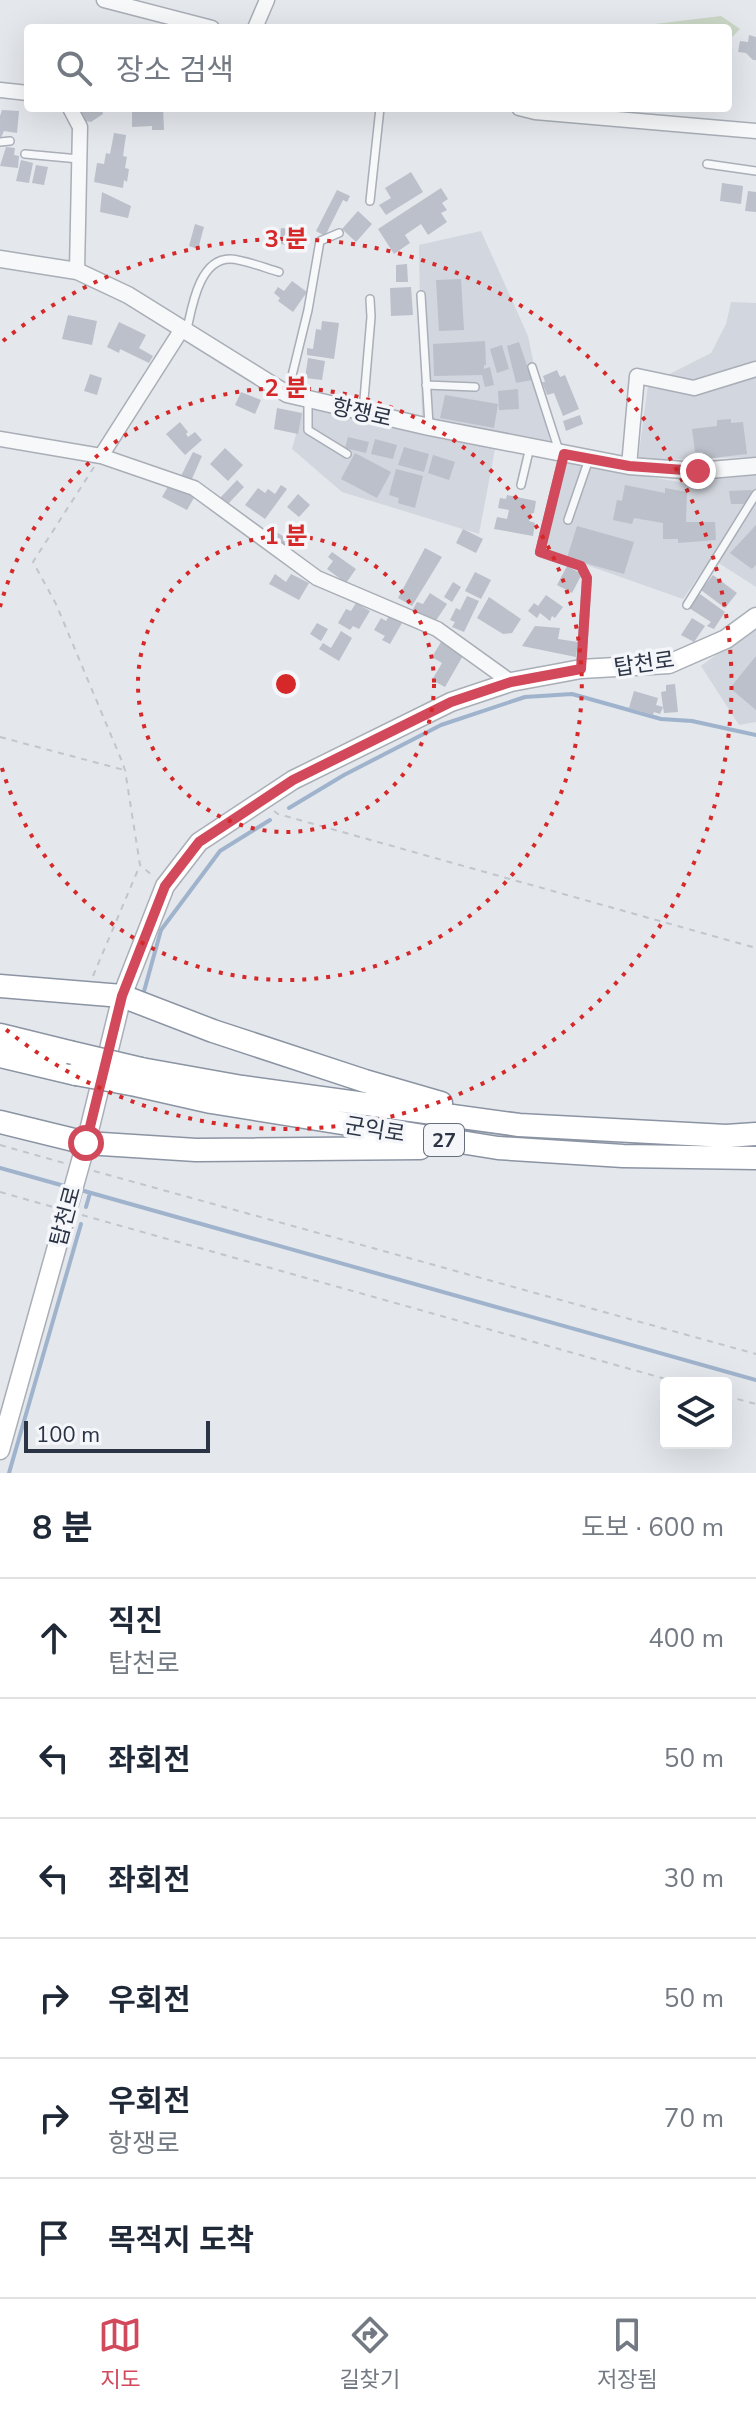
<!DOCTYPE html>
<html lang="ko">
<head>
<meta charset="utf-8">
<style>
	body { margin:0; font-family:"Nunito Sans","Noto Sans KR",sans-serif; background:#f6f6f7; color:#1f2937 }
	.controls { position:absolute; right:24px; bottom:24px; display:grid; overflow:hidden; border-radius:8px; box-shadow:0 8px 32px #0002 }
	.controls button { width:72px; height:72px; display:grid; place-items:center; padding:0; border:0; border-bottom:2px solid #e0e1e3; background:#fff; color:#1f2937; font:40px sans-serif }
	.scale { position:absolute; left:24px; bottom:20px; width:186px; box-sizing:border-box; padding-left:8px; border:4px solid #2b3445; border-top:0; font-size:22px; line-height:28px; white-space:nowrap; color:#2b3445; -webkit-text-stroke:6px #f4f6f9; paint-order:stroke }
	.stop { position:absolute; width:24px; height:24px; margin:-18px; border:6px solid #d1495b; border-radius:50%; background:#fff }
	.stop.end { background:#d1495b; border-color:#fff; box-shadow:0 2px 8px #0008 }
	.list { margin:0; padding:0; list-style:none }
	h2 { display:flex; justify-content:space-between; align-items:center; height:104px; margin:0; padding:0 32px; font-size:34px }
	h2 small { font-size:26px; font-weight:400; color:#747a83 }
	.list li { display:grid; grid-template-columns:52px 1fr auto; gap:24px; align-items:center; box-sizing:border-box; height:120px; padding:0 32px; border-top:2px solid #e0e1e3 }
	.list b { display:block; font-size:30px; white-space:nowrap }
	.list p { margin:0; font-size:26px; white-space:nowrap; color:#747a83 }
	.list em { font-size:26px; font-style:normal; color:#747a83 }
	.icon { flex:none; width:44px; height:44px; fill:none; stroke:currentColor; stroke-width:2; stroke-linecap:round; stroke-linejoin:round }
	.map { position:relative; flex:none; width:756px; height:1473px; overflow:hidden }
	.search { position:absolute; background:#fff; box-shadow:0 8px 32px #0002; left:24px; right:24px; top:24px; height:88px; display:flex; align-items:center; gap:20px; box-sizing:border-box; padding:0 28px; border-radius:8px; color:#747a83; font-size:30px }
	.sheet { height:824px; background:#fff }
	nav { display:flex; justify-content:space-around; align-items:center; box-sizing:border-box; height:112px; border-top:2px solid #e0e1e3; background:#fff; font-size:22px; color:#747a83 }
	nav a { display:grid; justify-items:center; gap:4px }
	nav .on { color:#d1495b }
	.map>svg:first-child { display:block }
	.built { fill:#d2d6de }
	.green { fill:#c9d6c5 }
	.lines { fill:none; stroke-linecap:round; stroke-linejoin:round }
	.stream { stroke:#9fb4cc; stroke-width:4 }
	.building { fill:#bbc0ca }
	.service-casing { stroke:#a9aeb7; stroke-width:10 }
	.minor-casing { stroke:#a9aeb7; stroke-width:17 }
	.tertiary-casing { stroke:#a9aeb7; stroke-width:19 }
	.secondary-casing { stroke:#a9aeb7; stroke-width:21 }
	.trunk-casing { stroke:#8b94a3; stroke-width:25 }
	.path { stroke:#c2c5cb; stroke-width:2; stroke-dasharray:6 6; stroke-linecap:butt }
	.service { stroke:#f7f8fa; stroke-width:7 }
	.minor { stroke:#f7f8fa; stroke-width:14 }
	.tertiary { stroke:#f7f8fa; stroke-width:16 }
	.secondary { stroke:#fff; stroke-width:18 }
	.trunk { stroke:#fff; stroke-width:22 }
	.trunk-bridge-casing { stroke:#8b94a3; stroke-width:25; stroke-linecap:butt }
	.trunk-bridge { stroke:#fff; stroke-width:22 }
	.route { stroke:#d1495b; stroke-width:10 }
	.ring { fill:none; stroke:#d62828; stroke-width:4; stroke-dasharray:4 8 }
	.labels { text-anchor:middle; stroke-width:7; stroke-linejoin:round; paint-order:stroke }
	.shield { fill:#f4f6f9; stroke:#676e7b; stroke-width:2 }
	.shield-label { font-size:20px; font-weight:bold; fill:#2b3445 }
	.street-label { font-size:22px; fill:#2b3445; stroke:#f4f6f9 }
	.centre { fill:#d62828; stroke:#f4f6f9; stroke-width:4 }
	.ring-label { font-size:24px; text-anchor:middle; font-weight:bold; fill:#d62828; stroke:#f4f6f9; stroke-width:7; stroke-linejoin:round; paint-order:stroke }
</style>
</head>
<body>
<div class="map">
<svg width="756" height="1473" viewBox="0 0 756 1473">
	<rect width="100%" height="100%" fill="#e4e7ec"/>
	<path class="built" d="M481,231L528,336L551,446L422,420L419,245Z
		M731,302L756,303V457L638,460L648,385L711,353L726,324Z
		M304,406L495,449L479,534L342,492L292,449Z
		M566,462L684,483L756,475V587L711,558L683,599L544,550Z
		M756,626V722L739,725L701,666Z"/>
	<path class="green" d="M721,16L740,29L728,41V28H622Z"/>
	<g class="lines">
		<path class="stream" d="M289,808L344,775L441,725L525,697L572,694L661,719L692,721L756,735
			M143,995L161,930L220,851L270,820
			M0,1168L68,1187
			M77,1189L756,1380
			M86,1207L90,1193
			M9,1473L81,1224"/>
	</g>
	<path class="building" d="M749,35L756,37V60H753L746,53L738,52L740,41L748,42Z
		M85,108H102L103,114L91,122L80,120V109Z
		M163,108L164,130H152V126L132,127V110Z
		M2,110L19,111L17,133L4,131L0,140V116Z
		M114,133L126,135L123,156L127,157L125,168L129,169L127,182L124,180L123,188L94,182L97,163L104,164L106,153L110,154Z
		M6,147L15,148L14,155L19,156L18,168L0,166Z
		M21,160L33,163L29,183L16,181Z
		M36,165L48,167L44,185L32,183Z
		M411,172L423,192L386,215L379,205L391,198L385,188Z
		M722,183L743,186L741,204L720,201Z
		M441,188L448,199L442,203L447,210L441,213L447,222L428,235L421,224L405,235L410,243L394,254L378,229Z
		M337,190L350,196L347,202L343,200L325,236L316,231Z
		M748,191L756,192V212L745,211Z
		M102,192L131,206L128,218L100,212Z
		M358,211L372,224L356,242L342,229Z
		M195,224L204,227L198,249L189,246Z
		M281,228L291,229L289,245L279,244Z
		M407,264L408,282H396V265Z
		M461,279L464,330L439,331L436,280Z
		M292,281L307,292L293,312L278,301L280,298L274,293L278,287L284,291Z
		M411,287L413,315L391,316L390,288Z
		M68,315L97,321L92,345L62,339Z
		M322,321L339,323L334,359L307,355V348L313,349L316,329L321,330Z
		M119,322L146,335L139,348L153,356L149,363L120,349L119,353L107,347Z
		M485,341L486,365H484V369L490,367L494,385L485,387L482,375L434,376L433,344Z
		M519,342L532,380L516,383L507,346Z
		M502,345L509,369L497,373L490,349Z
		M308,358L325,361L322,380L305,378Z
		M557,370L560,377L565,375L579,409L563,416L554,393L547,395L542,382H545L543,376Z
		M90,374L102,378L97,395L84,391Z
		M518,389L519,409L499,410L498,391Z
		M241,392L261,400L255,414L235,405Z
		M445,395L498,404L494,428L440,418Z
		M277,408L302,413L298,434L274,429Z
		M580,415L583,424L566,431L563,421Z
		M731,419V423L743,422L747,454L704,459L703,452H695L692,429L717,426V420Z
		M180,422L188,432L186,434L188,437L195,432L202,440L185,455L166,434Z
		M348,437L369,442L366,453L345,448Z
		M375,439L397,445L393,459L371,454Z
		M404,447L429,454L424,472L398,465Z
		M225,448L243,465L228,481L210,464Z
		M193,452L202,456L191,481L181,476Z
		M355,453L391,472L377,498L341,479Z
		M433,455L455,462L449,480L428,473Z
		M396,469L423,476L415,508L398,503L399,498L389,495Z
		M237,480L244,487L227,505L220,498Z
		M170,483L195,496L187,510L162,497Z
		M281,485L287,489L265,519L245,505L258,488L265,493L268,489L275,494Z
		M625,485L665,493V488L687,492L686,522H715L716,540L678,543V539H663V523L634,518L632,524L613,520L617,500L622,501Z
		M752,490L746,504H731L729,491Z
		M298,494L310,505L299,517L287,507Z
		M507,495L536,501L534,513L530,514L529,521L535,523L533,536L494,529L497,517L507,519L509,510L498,508L500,498L506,499Z
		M756,525V565L752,569L730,553Z
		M267,526L289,540L284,547L262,533Z
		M577,526L634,542L624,574L567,558Z
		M463,529L483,539L476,553L456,543Z
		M425,548L442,557L412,606L398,598Z
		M332,552L356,569L346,583L327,569L333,561L328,557Z
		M567,566L582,574L572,593L557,585Z
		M475,572L491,580L481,599L465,591Z
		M275,574L286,582L291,574L309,583L299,600L269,584Z
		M713,575L737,593L725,608L701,590Z
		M453,582L461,587L452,602L444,597Z
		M430,593L447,604L433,625L412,611L417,602L423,604Z
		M700,594L725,612L714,629L707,626L711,622L689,608Z
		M546,595L563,607L555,618L552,616L550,621L540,613L537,618L528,611L534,603L538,606Z
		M467,596L479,601L464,632L452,627L455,622L450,620L456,608L460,610Z
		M489,597L521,619L512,633L503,634L477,618Z
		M356,603L370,611L359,629L353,626L350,630L338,623L346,609L351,611Z
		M389,616L402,623L390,644L382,640L385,636L374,630L381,618L386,621Z
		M692,618L705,626L694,642L681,635Z
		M317,623L328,629L321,641L310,634Z
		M535,626L560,628L558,639L578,642L576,657L522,646Z
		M341,631L352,638L339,661L319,649L323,643L331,648Z
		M441,642L464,654L445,687L432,680L442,663L432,657Z
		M756,656V710L730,688Z
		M675,684L678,712L664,713L663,707L660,714L654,712L653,715L629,708L634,691L658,698L656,705L663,707L661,692L666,691V685Z"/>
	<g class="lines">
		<g class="service-casing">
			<path id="service" d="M0,142L10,141
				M25,154L79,159
				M707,164L756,171
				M370,201L380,108
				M421,295L429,425
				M187,329C192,307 199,259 230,259C242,259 265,268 279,272
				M532,367L559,451
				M426,385L475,387
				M288,392L308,310L320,241L339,233
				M308,399V430L347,454
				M363,411L371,317L370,299
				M564,454L540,552L581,566L587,578L581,669
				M521,485L530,447
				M568,520L589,459
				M687,605L756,494"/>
		</g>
		<g class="minor-casing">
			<path id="minor" d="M104,0L212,28
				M255,28L267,0
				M0,90L28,93
				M70,108L80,127L77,271
				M519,108L535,112L756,131
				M0,439L101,456L194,488L317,578L437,629L511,682
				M101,456L182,329
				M629,466L637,376L694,388L756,369"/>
		</g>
		<g class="tertiary-casing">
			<path id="tertiary" d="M0,259L77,271L128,295L287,394L429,427L629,466L698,471L756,466"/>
		</g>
		<g class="secondary-casing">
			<path id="secondary" d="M0,1450L86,1143L122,996L165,886L199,842L293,780L451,702L511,682L581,669L669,664L726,639L756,617"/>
		</g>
		<g class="trunk-casing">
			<path id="trunk" d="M0,986L122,996L213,1031L365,1081L441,1103
				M0,1035L69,1052
				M0,1056L76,1074
				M141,1069L242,1087L519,1125L726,1136L756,1134
				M136,1085L211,1102L498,1148L623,1156L756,1158
				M0,1122L86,1143L196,1150L420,1148"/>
		</g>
		<path class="path" d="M94,467L33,562L56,604L121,759L125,770L140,865L153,876
			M0,737L124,770
			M274,811L278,814L756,948
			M93,976L140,865
			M0,1145L64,1163
			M94,1171L756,1354
			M0,1192L53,1207
			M82,1215L680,1383
			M726,1396L756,1404"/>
		<use href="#service" class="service"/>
		<use href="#minor" class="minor"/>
		<use href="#tertiary" class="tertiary"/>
		<use href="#secondary" class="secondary"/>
		<use href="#trunk" class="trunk"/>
		<g class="trunk-bridge-casing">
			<path id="trunk-bridge" d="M69,1052L141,1069
				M76,1074L136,1085"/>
		</g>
		<use href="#trunk-bridge" class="trunk-bridge"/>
	</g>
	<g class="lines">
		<path class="route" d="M86,1143L122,996L165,886L199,842L293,780L451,702L511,682L581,669L587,578L581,566L540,552L564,454L629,466L698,471"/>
	</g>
	<g class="ring">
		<circle cx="286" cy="684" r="148"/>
		<path d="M0 607A296 296 0 1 1 0 761"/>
		<path d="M3 341A445 445 0 1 1 3 1027"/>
	</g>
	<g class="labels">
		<rect class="shield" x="424" y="1124" width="40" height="32" rx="6"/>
		<g class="shield-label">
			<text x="444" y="1147">27</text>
		</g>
		<g class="street-label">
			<text transform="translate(362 412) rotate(13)" y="8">항쟁로</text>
			<text transform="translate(644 663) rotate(-8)" y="8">탑천로</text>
			<text transform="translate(375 1129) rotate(9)" y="8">군익로</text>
			<text transform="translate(65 1216) rotate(-75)" y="8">탑천로</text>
		</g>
	</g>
	<circle cx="286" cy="684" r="12" class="centre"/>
	<g class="ring-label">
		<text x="286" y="247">3 분</text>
		<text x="286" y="396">2 분</text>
		<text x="286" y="544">1 분</text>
	</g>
</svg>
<div class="controls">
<button><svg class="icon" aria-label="layers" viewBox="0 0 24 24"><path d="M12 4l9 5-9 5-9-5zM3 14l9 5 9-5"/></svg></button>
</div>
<div class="scale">100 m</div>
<div class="stop" style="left:86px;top:1143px"></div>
<div class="stop end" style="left:698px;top:471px"></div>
<div class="search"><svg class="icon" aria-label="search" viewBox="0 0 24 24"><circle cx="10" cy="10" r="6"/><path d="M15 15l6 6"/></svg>장소 검색</div>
</div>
<section class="sheet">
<h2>8 분<small>도보 · 600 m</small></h2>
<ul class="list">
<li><svg class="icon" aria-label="ahead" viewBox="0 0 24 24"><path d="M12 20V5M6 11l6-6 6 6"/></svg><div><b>직진</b><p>탑천로</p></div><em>400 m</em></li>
<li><svg class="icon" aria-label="left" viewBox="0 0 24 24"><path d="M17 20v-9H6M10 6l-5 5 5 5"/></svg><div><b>좌회전</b></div><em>50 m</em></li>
<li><svg class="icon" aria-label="left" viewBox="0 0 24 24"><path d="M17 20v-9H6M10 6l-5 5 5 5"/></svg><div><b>좌회전</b></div><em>30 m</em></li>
<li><svg class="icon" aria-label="right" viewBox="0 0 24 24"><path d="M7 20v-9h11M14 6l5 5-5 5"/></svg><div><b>우회전</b></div><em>50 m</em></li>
<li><svg class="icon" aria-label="right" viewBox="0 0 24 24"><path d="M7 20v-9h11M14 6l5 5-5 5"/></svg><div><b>우회전</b><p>항쟁로</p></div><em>70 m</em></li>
<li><svg class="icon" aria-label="arrive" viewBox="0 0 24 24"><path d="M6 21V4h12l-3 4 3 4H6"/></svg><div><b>목적지 도착</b></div></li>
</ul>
</section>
<nav>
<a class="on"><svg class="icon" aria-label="map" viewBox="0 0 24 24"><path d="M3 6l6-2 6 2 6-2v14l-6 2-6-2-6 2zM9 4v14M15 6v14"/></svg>지도</a>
<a><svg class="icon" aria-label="directions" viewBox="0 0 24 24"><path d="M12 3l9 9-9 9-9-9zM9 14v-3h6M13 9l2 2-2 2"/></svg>길찾기</a>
<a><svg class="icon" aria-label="saved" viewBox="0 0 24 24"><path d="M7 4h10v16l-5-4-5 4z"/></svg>저장됨</a>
</nav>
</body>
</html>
